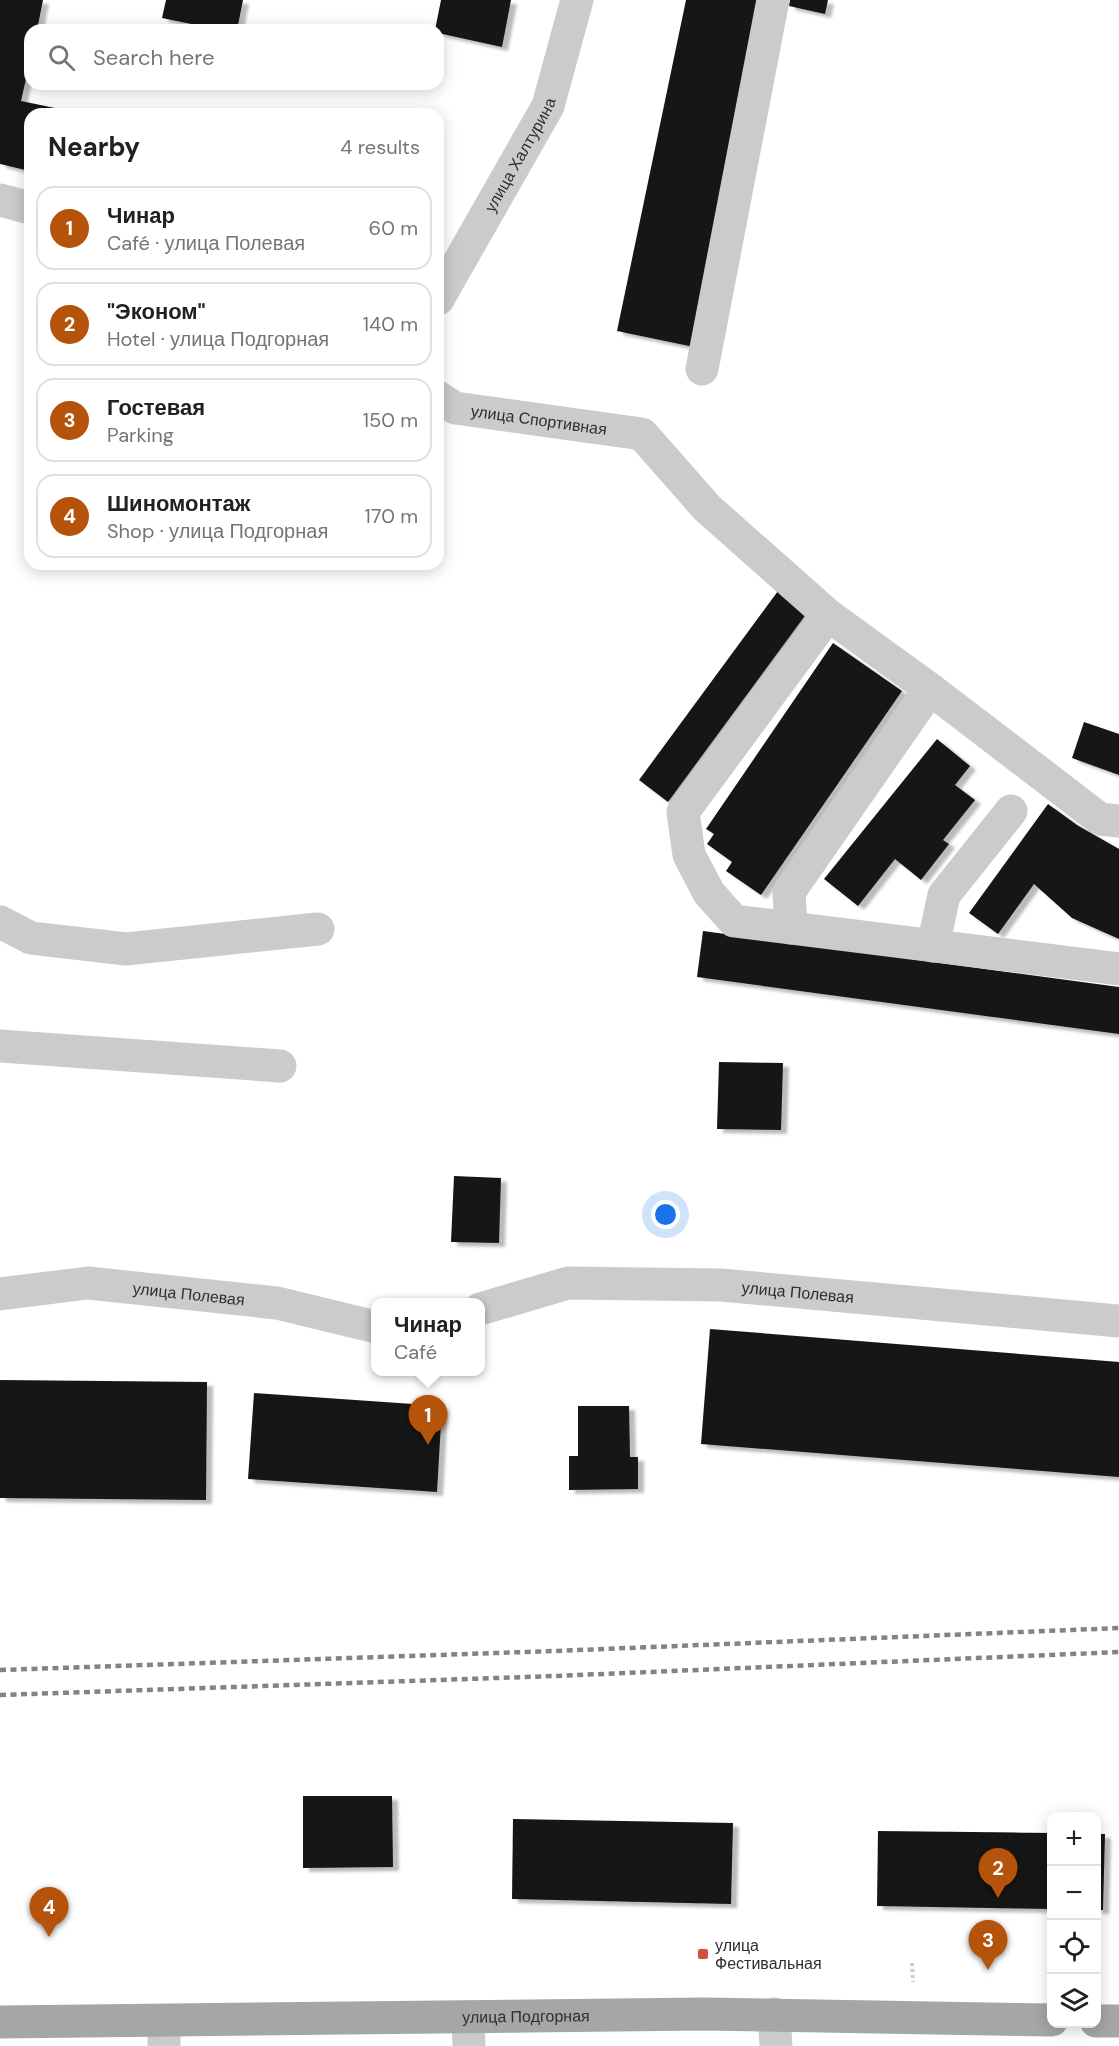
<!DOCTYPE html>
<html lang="en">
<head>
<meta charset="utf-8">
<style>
	body { margin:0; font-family:"DM Sans",sans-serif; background:#f6f6f6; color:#202124 }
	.controls { position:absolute; right:18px; bottom:18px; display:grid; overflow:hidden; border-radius:12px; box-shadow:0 3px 15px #0003 }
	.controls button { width:54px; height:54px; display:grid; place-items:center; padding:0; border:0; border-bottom:2px solid #e0e0e0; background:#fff; color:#202124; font:30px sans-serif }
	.you { position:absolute; left:666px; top:1215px; width:21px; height:21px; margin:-15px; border:4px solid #fff; border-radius:50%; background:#1a73e8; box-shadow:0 0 0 9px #1a73e833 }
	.badge { display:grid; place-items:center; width:39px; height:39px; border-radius:50%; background:#b45309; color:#fff; font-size:20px; font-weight:700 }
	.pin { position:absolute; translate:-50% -50px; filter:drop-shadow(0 2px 3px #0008) }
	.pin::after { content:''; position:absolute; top:32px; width:21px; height:18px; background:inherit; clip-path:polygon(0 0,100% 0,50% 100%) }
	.popup { position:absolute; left:371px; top:1298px; width:114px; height:78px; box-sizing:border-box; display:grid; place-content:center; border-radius:12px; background:#fff; filter:drop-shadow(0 2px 4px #0005); font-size:20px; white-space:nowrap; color:#757577 }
	.popup b { font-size:22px; color:#202124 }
	.popup::after { content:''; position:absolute; left:50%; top:100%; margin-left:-12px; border:12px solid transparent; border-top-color:#fff }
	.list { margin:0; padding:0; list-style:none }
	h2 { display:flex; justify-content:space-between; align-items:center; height:78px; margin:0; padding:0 24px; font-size:26px }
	h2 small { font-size:20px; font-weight:400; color:#757577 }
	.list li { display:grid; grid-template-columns:39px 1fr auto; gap:18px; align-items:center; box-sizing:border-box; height:84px; margin:0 12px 12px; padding:0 12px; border:2px solid #e0e0e0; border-radius:18px }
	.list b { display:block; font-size:22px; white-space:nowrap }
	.list p { margin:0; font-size:20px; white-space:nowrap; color:#757577 }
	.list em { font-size:20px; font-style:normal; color:#757577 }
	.icon { flex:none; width:33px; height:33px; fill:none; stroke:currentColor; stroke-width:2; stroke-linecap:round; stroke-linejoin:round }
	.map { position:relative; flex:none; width:1119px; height:2046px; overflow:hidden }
	.search { position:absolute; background:#fff; box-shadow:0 3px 15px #0003; left:24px; top:24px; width:420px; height:66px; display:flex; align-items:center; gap:15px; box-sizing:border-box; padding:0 21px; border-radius:18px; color:#757577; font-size:22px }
	.panel { position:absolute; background:#fff; box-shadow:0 3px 15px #0003; left:24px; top:108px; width:420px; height:462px; border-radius:18px }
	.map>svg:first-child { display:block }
	.building { fill:#151515; filter:url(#shadow) }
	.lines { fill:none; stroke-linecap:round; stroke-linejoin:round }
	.path { stroke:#cbcbcb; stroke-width:4; stroke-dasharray:3 3; stroke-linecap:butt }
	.minor { stroke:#cbcbcb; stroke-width:33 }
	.major { stroke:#a6a6a6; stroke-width:33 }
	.rail { stroke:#838383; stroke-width:4.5; stroke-dasharray:6 4.5; stroke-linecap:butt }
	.poi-dot { fill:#d05046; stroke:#fff; stroke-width:2 }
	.labels { text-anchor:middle; stroke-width:6; stroke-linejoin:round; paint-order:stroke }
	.street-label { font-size:16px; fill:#2e2e2e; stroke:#fff }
	.poi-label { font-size:16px; fill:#2e2e2e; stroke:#fff; text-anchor:start }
</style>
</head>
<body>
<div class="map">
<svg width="1119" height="2046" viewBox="0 0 1119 2046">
	<defs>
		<filter id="shadow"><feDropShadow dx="6" dy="4" stdDeviation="1.5" flood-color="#0004"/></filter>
	</defs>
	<rect width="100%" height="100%" fill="#fff"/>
	<path class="building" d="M0,0H43L37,30H30V61L21,101L79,113L30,114V171L0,164Z
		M166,0H243L237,30H221L162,18Z
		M441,0H511L502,47L438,33V30H435Z
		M686,0H766L694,347L617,331Z
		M790,0H828L825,14L789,6Z
		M778,591L807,613L668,802L639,780Z
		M833,643L902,691L761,895L726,871L732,862L707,844L714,834L706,829Z
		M1084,722L1119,734V775L1072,758Z
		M937,739L970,766L955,785L975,800L943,840L949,844L921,880L895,859L858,906L824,879Z
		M1048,804L1077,825L1119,849V939L1072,918L1034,884L998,934L969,913Z
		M703,931L1119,987V1034L697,977Z
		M719,1062L783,1063L781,1130L717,1129Z
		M454,1176L501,1178L499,1243L451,1242Z
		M710,1329L1119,1362V1477L701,1444Z
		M0,1380L207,1382L206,1500L0,1498Z
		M254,1393L442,1406L437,1492L248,1479Z
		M578,1406H629L630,1457H638V1489L569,1490V1456H578Z
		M303,1796H392L393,1867L303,1868Z
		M513,1819L733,1823L731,1904L512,1899Z
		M878,1831L1052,1833V1909L877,1906Z
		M1096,1834H1105L1103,1910H1096Z"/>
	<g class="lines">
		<path class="path" d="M912,1963L913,1982"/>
		<g class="minor">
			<path d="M0,200L30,208"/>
			<path id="s1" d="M438,299L548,106L577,0"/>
			<path d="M702,369L773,0"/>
			<path id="s2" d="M438,397L455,408L642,434L707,508L828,615L930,689L1100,819L1119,821"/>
			<path d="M828,615L683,812L689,855L709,893L734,921L1119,969"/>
			<path d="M0,922L31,938L126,949L318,929"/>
			<path d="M791,928L789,892L930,689"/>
			<path d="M933,946L944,895L1011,811"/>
			<path d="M0,1046L280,1066"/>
			<path id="s3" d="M0,1294L88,1283L277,1303L376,1327"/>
			<path id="s4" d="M480,1309L568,1283L721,1285L1119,1321"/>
			<path d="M774,2014L776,2046"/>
			<path d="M468,2017L469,2046"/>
			<path d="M164,2021V2046"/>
		</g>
		<g class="major">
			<path d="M1096,2021H1119"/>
			<path id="s5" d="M0,2022L704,2014L1052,2020"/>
		</g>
		<path class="rail" d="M0,1670L554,1651L1119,1628
			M0,1695L555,1676L1119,1652"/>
	</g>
	<rect class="poi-dot" x="697" y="1948" width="12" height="12" rx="3"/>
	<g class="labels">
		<g class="street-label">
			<text dy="6" stroke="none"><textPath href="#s1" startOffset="166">улица Халтурина</textPath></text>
			<text dy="6" stroke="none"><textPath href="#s2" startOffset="105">улица Спортивная</textPath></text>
			<text dy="6" stroke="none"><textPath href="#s4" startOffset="322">улица Полевая</textPath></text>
			<text dy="6" stroke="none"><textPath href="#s3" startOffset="190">улица Полевая</textPath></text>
			<text dy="6" stroke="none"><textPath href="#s5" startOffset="526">улица Подгорная</textPath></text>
		</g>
		<g class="poi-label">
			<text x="715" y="1951">улица<tspan x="715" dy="18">Фестивальная</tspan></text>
		</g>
	</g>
</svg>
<div class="controls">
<button>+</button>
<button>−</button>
<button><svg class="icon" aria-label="locate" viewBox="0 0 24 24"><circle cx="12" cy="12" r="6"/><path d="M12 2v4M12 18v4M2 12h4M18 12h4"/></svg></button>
<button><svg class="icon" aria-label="layers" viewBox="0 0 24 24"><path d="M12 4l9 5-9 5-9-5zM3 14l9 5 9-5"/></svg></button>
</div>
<div class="you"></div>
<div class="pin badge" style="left:428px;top:1445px">1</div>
<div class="popup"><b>Чинар</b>Café</div>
<div class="pin badge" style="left:998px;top:1898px">2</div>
<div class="pin badge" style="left:988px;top:1970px">3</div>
<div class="pin badge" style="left:49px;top:1937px">4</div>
<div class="search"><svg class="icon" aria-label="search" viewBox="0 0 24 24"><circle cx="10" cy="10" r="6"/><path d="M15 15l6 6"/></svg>Search here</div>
<section class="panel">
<h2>Nearby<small>4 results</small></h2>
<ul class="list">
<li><span class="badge">1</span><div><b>Чинар</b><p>Café · улица Полевая</p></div><em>60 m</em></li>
<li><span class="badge">2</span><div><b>&quot;Эконом&quot;</b><p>Hotel · улица Подгорная</p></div><em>140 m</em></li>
<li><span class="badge">3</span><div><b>Гостевая</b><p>Parking</p></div><em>150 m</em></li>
<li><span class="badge">4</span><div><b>Шиномонтаж</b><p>Shop · улица Подгорная</p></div><em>170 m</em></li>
</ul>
</section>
</div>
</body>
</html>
